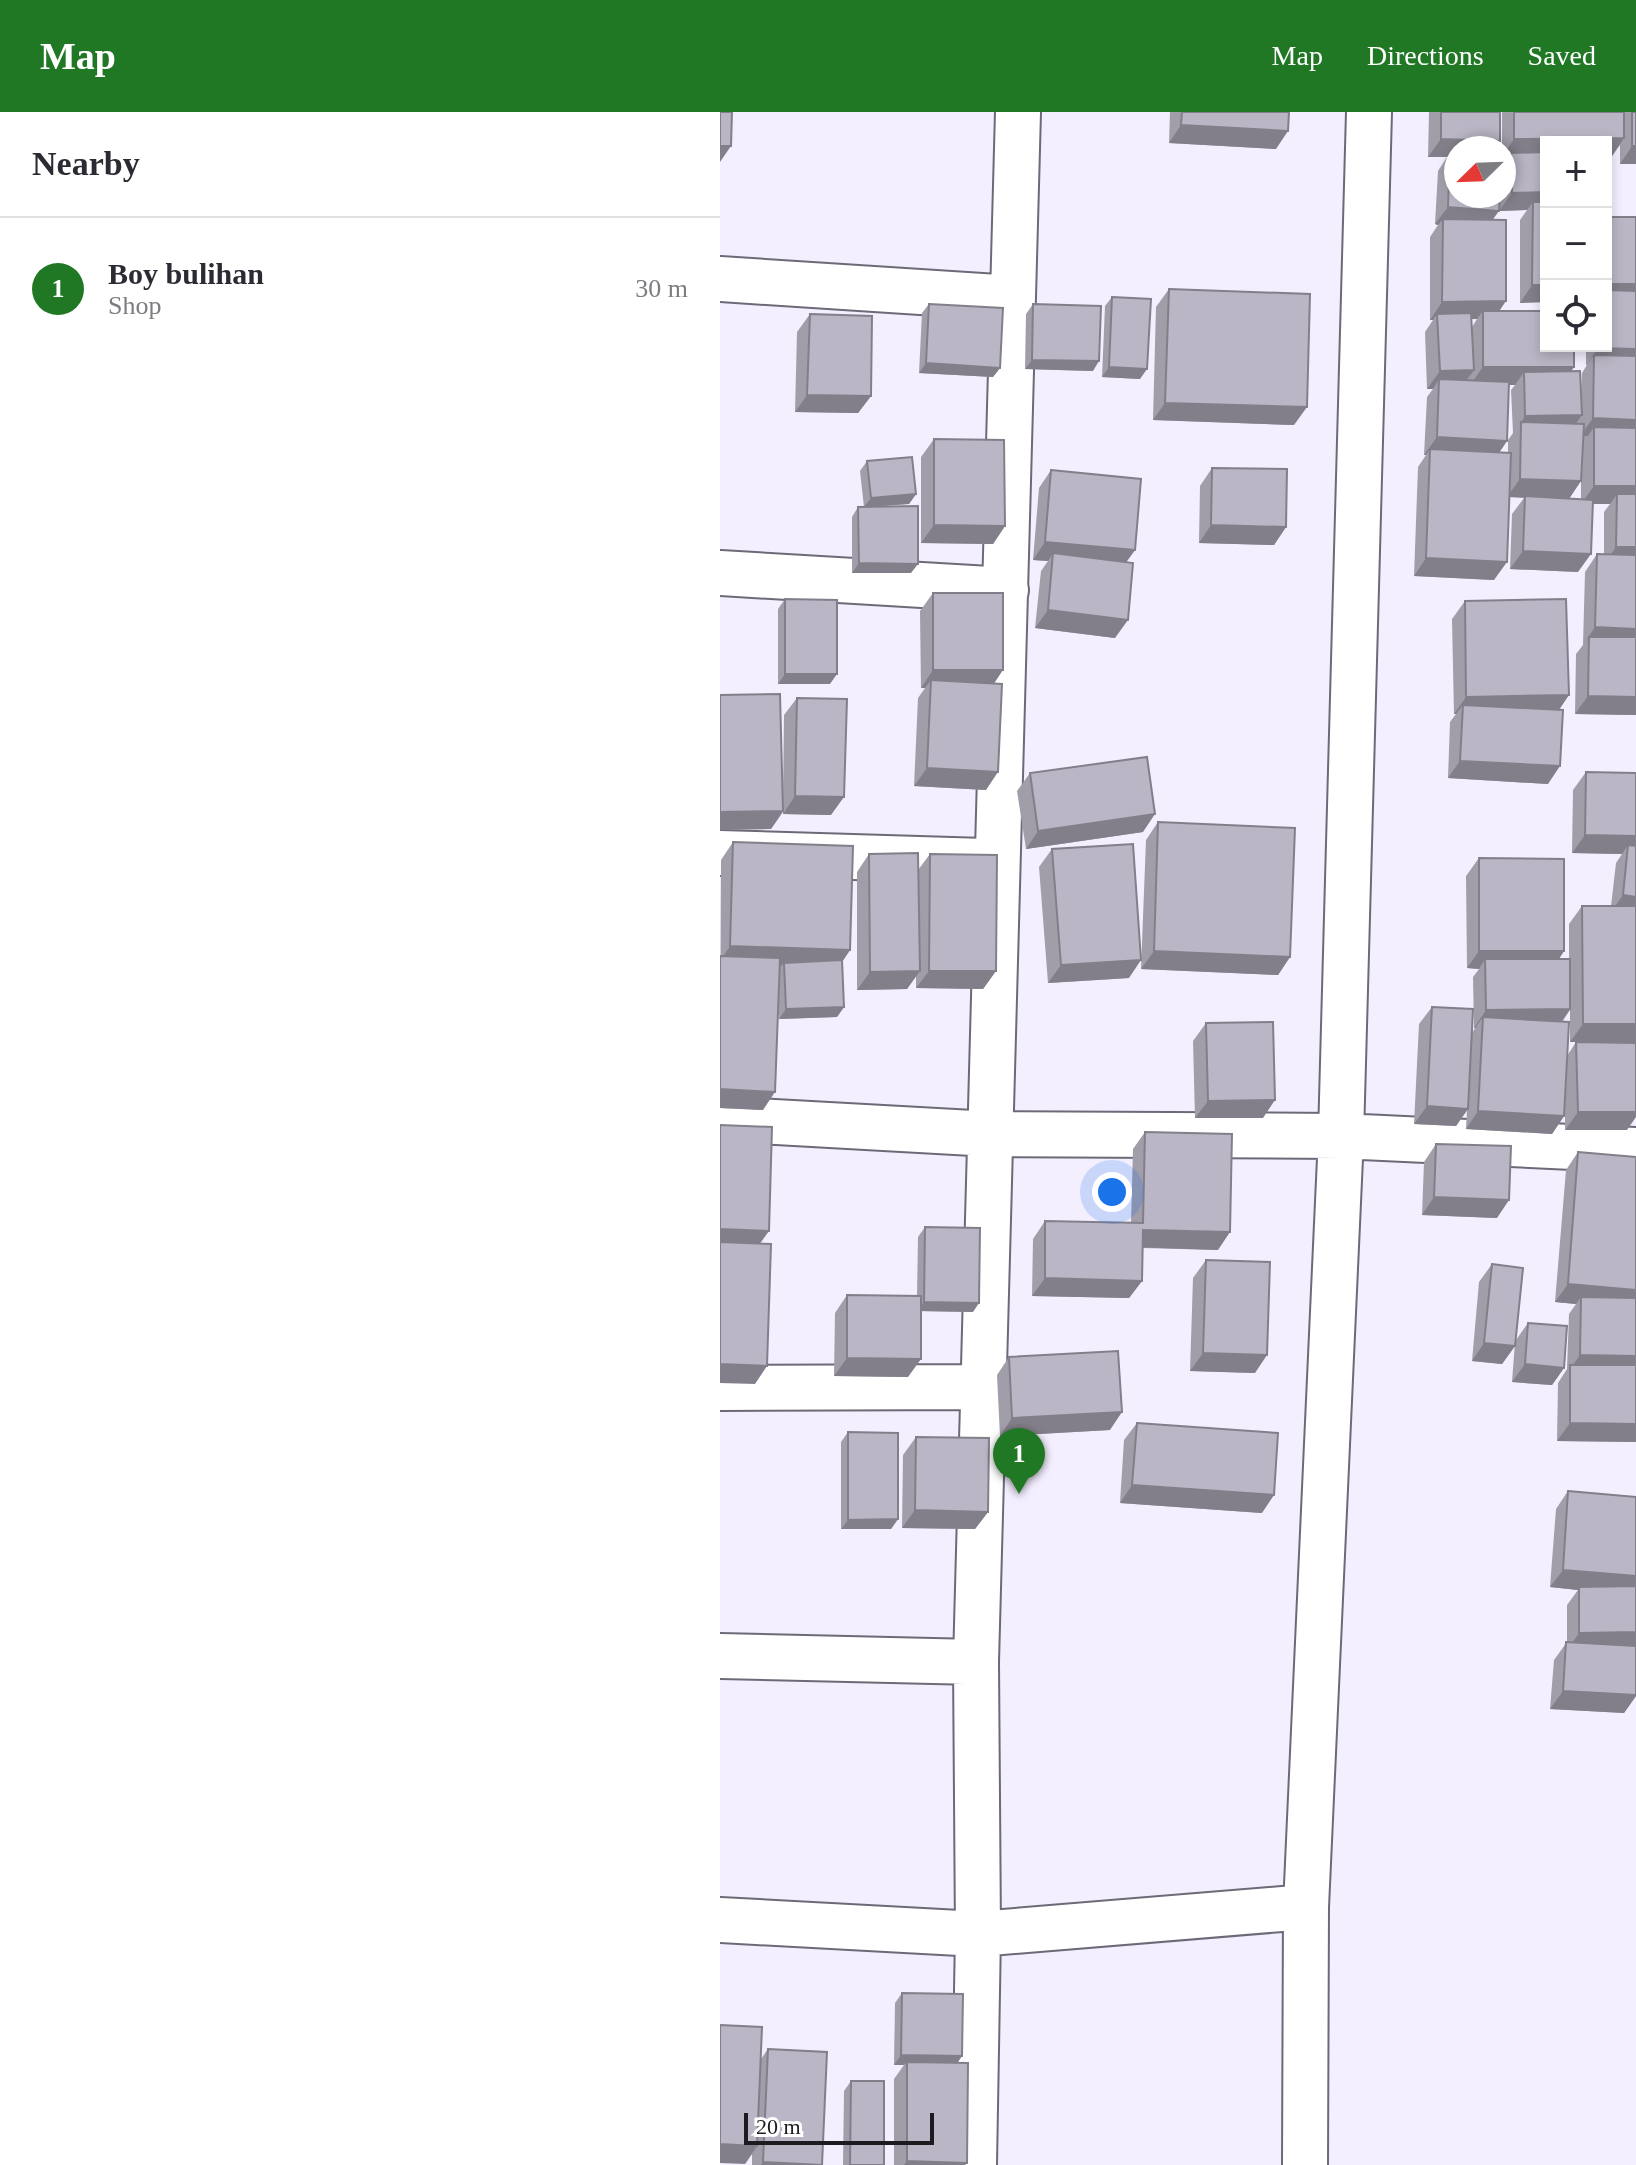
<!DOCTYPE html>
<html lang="en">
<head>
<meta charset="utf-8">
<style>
	body { margin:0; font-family:"Times New Roman",serif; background:#f2f2f3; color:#2b2b33 }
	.controls { position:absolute; right:24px; top:24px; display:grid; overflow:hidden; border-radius:0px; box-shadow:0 4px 12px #0003 }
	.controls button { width:72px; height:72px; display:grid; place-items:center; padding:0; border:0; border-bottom:2px solid #e1e1e2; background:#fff; color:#2b2b33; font:40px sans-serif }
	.compass { position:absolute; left:724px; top:24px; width:72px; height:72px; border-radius:50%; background:#fff; box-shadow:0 4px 12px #0003; rotate:247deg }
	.scale { position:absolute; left:24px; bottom:20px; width:190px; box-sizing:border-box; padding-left:8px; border:4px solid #1d1b20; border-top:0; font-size:22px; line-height:28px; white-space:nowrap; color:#1d1b20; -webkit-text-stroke:6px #fff; paint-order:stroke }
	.you { position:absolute; left:392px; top:1080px; width:28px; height:28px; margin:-20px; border:6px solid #fff; border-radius:50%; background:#1a73e8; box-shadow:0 0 0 12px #1a73e833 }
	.badge { display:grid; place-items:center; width:52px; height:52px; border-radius:50%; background:#207724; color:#fff; font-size:26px; font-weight:700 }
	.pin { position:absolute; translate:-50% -66px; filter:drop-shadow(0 2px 4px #0008) }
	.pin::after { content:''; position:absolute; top:42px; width:28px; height:24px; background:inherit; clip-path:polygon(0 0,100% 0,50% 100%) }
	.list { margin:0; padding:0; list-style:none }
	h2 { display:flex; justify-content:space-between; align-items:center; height:104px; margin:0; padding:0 32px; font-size:34px }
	h2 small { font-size:26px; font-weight:400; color:#7c7c81 }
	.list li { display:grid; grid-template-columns:52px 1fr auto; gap:24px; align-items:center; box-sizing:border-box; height:144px; padding:0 32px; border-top:2px solid #e1e1e2 }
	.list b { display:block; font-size:30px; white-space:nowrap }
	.list p { margin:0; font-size:26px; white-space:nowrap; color:#7c7c81 }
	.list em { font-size:26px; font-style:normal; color:#7c7c81 }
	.icon { flex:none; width:44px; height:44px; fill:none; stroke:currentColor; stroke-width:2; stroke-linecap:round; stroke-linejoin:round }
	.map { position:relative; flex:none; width:916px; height:2053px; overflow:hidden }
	header { display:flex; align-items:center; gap:48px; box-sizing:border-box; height:112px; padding:0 40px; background:#207724; color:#fff }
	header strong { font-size:38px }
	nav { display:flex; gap:44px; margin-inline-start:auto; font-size:28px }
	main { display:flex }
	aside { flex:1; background:#fff }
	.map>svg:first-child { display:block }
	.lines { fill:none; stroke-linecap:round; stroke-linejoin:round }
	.minor-casing { stroke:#6d6976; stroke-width:48 }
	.minor { stroke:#fff; stroke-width:44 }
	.wall { fill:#a19da9; fill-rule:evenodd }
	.shaded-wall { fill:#837f8a }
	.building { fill:#bbb6c5; stroke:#837f8a; stroke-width:2 }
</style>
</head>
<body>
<header>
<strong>Map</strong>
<nav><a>Map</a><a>Directions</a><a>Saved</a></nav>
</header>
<main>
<aside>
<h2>Nearby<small></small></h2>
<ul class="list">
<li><span class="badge">1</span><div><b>Boy bulihan</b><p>Shop</p></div><em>30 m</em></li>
</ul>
</aside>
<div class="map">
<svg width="916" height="2053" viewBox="0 0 916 2053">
	<rect width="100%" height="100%" fill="#f4efff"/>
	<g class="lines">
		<g class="minor-casing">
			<path id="minor" d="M0,167L293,186
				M0,461L286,478
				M0,741L265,749
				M0,1007L271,1022L621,1024L916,1038
				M0,1276L264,1275
				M0,1544L256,1550
				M0,1808L258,1822L586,1795
				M254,2053L258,1822L256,1550L298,0
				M585,2053L586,1795L621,1024L649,0"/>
		</g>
		<use href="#minor" class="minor"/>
	</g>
	<path class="wall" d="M450,0H569L556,37L449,31Z
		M709,0H780V29L775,36H736V84H784V51L788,45H784V36H782V0H916V52H900V33L892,44H886V30H826V190L800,191V108L807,98L779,99V91L772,108L779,199L854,255L851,259L861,282L862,261L867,253H866V234H886L916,105V603L855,602L856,542L863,533L865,460L877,442H884V400L890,392H873L858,460L790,457L792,402L804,386L789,385L774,468L694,464L698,355L706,343H704L707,285L713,277H707L705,220L713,208H710V125L718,113L715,112L718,59L727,45H708ZM751,207H757L752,215ZM789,273H795L791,278L793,321L788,328V341L779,340L787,329ZM861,367V387L849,386Z
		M449,177L574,313L433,308L436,195Z
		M392,185L420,267L382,265L385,194Z
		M209,192L280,256L273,265L199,261L202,201Z
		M313,192L373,259L305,257L306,202Z
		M90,202L151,284L138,301L75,300L77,220Z
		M214,327L285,414L273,432L201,431V345Z
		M147,349L196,382L189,392L148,395L191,461H132V405L138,395H144L140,359Z
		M492,356L566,415L554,433L479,431L480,374Z
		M331,358L415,438L406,450L395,526L315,516L321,459L328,449L313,448L319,376Z
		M213,481L274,572L266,678L194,674L198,586L205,576H201L200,499Z
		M65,487L110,572H58V497Z
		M745,489L839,598L828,672L728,666L730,610L736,602H734L732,507Z
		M77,586L111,703L63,702V700L51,717L63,688L64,603Z
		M866,660L916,661V930H850V898L842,910L847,944L856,930L907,1018H845V993L844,1004L832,1022L746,1017L747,998L736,1014L694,1012L699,912L712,895L752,921L755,916H754L753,865L759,857L747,856L746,764L759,746L844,839L839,847H849V812L862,794H891L896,751L902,742L852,741L853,678Z
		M310,661L423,720L306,737L297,679Z
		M438,710L570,845L558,863L421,857L426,728Z
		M13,730L130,838L122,850L124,895L117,905L59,907L58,892L43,998L0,996L1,748Z
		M332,737L409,866L328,871L319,755Z
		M149,742L198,758L210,742L276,859L263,877L196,876V864L187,877L137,878V760Z
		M486,911L543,1006H475L473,929Z
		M425,1020L498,1138L422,1136V1169L409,1186L312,1184L313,1127L325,1109L411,1111L413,1037Z
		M716,1032L777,1106L702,1103L704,1050Z
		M858,1040L916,1330L837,1329L838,1271L847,1257L849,1202L856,1192L835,1190L846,1058Z
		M205,1115L253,1200L201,1199L188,1265L114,1264L115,1201L127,1183L197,1184L198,1125Z
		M486,1148L535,1261L470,1259L473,1166Z
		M772,1152L796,1228L808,1211L844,1256L832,1273L792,1270L795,1230V1234L782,1252L752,1249L759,1170Z
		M289,1245L390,1318L280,1324L277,1263Z
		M417,1311L542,1401L400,1391L404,1328Z
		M128,1320L178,1407L171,1417H121V1330Z
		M196,1325L268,1400L255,1417L182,1416L183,1343Z
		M848,1379L916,1385V1584L904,1601L830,1597L834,1548L847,1530V1493L858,1478L830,1475L836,1397Z
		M182,1881L242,1944L238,1950L247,2051L245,2053H174V1967L184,1953H174L175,1891Z
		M48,1937L102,2053H32V2042L25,2052L41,1947Z
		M131,1969L164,2053H123L124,1979Z"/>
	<path class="shaded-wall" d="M461,13L568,19L556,37L449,31Z
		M904,26L892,44H886V30H826V45L791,41L788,45H784V42L794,27Z
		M721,27L780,29L775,36H736V46L730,41L727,45H708Z
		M0,34H11L0,50Z
		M912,34H916V52H900Z
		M826,80V98L813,90L807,98L779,99L792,81Z
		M728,95L779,99L766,117L723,107L718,113L715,112Z
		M886,172H916V190H886Z
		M812,173H826V190L800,191Z
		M786,189L774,207L763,199L757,207L717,208V202L713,208H710L722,190Z
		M878,236L916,237V255L874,243L866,253Z
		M312,248L379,249L373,259L305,257Z
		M206,251L280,256L273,265L199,261Z
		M389,255L427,257L420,267L382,265Z
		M763,255H854L842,272L804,260L795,273H750Z
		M754,258L741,276L719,267L713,277H707L720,259Z
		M87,283L151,284L138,301L75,300Z
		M445,291L587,295L574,313L433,308Z
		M862,303L849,321L801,311L805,304Z
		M873,306L916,308V326L874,315L868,324H860Z
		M717,325L787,329L775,347L710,337L706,343H704Z
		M800,367L861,369L849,387L787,385Z
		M874,374H916V393L897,382L890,392H861Z
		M196,382L189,392L144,395L151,386Z
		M214,413L285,414L273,432L201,431Z
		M491,413L566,415L554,433L479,431Z
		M325,430L415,438L402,456L333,441L328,449L313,448Z
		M896,435H916V452L884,453Z
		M803,439L871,442L858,460L790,457Z
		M706,446L787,450L774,468L694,464Z
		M139,451L198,452L191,461H132Z
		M328,498L408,508L395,526L315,516Z
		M875,515L916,517V535L869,525L863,533Z
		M213,558H283L271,576L211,568L205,576H201Z
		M65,562H117L110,572H58Z
		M849,583L837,601L743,593L736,602H734L746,585Z
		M868,584L916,585V603L855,602Z
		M740,649L840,654L828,672L728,666Z
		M207,656L278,660L266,678L194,674Z
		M75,684L124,685L111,703L63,702Z
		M63,699L51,717L0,718V700Z
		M435,702L423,720L306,737L318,719Z
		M865,723L916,724V742L908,733L902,742L852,741Z
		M903,783L916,785V804L890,801Z
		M10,834L130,838L118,856L64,851L61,854L0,852V849Z
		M434,839L570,845L558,863L421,857Z
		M759,839H844L832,857L765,847L759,857L747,856Z
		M421,848L409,866L328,871L341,853Z
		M200,859L187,877L137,878L150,860Z
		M209,859H276L263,877L196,876Z
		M124,895L117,905L59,907L66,897Z
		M850,897L838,915L763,905L755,916H754L766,898Z
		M863,912H916V930H850Z
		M0,977L55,980L43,998L0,996Z
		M555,988L543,1006H475L488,989Z
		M707,994L748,997L736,1014L694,1012Z
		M758,999L844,1004L832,1022L746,1017Z
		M858,1000H916V1005L907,1018H845Z
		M714,1085L789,1088L777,1106L702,1103Z
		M0,1117L49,1119L36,1137L0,1136Z
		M423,1118L510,1120L498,1138L410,1135Z
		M325,1166L422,1169L409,1186L312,1184Z
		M848,1172L916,1178V1197L861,1185L856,1192L835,1190Z
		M204,1190L259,1191L253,1200L197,1199Z
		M764,1231L795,1234L782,1252L752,1249Z
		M483,1241L547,1243L535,1261L470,1259Z
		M860,1243L916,1244V1262L850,1257Z
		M127,1246L201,1247L188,1265L114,1264Z
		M0,1252L47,1254L35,1272L0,1271Z
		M805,1252L844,1256L832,1273L792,1270Z
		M402,1300L390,1318L280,1324L292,1306Z
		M850,1311L916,1312V1330L837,1329Z
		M412,1373L554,1383L542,1401L400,1391Z
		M195,1398L268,1400L255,1417L182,1416Z
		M178,1407L171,1417H121L128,1408Z
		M843,1458L916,1464V1483L859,1475L858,1478L830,1475Z
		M916,1520V1537L847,1539L859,1521Z
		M843,1579L916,1583V1584L904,1601L830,1597Z
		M181,1943L242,1944L235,1954L187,1950L184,1953H174Z
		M0,2032L37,2034L25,2052L0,2051Z
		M187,2049L247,2051L245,2053H184Z
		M43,2050L102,2053H41Z"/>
	<path class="building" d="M0,0H12L11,34H0Z
		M462,0H569L568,19L461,13Z
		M721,0H780V29L721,27Z
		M794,0H904V26L794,27Z
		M912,0H916V34H912Z
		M826,40V80L792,81L791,41Z
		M730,41H736V84H780L779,99L728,95Z
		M813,90H826V173H812Z
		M886,105H916V172H886Z
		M723,107L786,108V189L722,190Z
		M449,177L590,182L587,295L445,291Z
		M886,178L916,179V237L878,236V234H886Z
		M392,185L431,187L427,257L389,255Z
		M209,192L283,196L280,256L206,251Z
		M313,192L381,194L379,249L312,248Z
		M763,199H826V234H854V255H763Z
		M751,201L754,258L720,259L717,202Z
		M90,202L152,204L151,284L87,283Z
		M874,243L916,244V308L873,306Z
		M860,259L862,303L805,304L804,260Z
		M719,267L789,270L787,329L717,325Z
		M801,310L864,312L861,369L800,367Z
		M874,315L916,316V374H874Z
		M214,327L284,328L285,414L214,413Z
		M710,337L791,341L787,450L706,446Z
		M192,345L196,382L151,386L147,349Z
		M492,356L567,357L566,415L491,413Z
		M331,358L421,367L415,438L325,430Z
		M897,382H916V435H896Z
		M805,384L873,388L871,442L803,439Z
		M198,394V452L139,451L138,395Z
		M333,441L413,451L408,508L328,498Z
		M877,442L916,443V517L875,515Z
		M213,481H283V558H213Z
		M65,487L117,488V562H65Z
		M846,487L849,583L746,585L745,489Z
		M869,525H916V585L868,584Z
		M211,568L282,572L278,660L207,656Z
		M60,582L63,699L0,700V583Z
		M77,586L127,587L124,685L75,684Z
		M743,593L843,598L840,654L740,649Z
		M427,645L435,702L318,719L310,661Z
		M866,660L916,661V724L865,723Z
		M438,710L575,716L570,845L434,839Z
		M13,730L133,734L130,838L10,834Z
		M413,732L421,848L341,853L332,737Z
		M908,733L916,734V785L903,783Z
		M198,741L200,859L150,860L149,742Z
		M210,742L277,743L276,859H209Z
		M759,746L844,747V839H759Z
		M862,794H916V912H863Z
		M0,844L60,846L55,980L0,977Z
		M765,847H850V897L766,898Z
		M122,848L124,895L66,897L64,851Z
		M712,895L753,897L748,997L707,994Z
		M763,905L849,910L844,1004L758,999Z
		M553,910L555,988L488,989L486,911Z
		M856,930L916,931V1000H858Z
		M0,1013L52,1015L49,1119L0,1117Z
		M425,1020L512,1022L510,1120L423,1118L422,1169L325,1166V1109L423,1111Z
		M716,1032L791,1034L789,1088L714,1085Z
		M858,1040L916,1045V1178L848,1172Z
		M205,1115L260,1116L259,1191L204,1190Z
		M0,1130L51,1132L47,1254L0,1252Z
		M486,1148L550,1150L547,1243L483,1241Z
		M772,1152L803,1156L795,1234L764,1231Z
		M127,1183L201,1184V1247L127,1246Z
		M861,1185L916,1186V1244L860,1243Z
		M808,1211L847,1214L844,1256L805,1252Z
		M398,1239L402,1300L292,1306L289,1245Z
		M850,1253H916V1312L850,1311Z
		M417,1311L558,1321L554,1383L412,1373Z
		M128,1320L178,1321V1407L128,1408Z
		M196,1325L269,1326L268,1400L195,1398Z
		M848,1379L916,1385V1464L843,1458Z
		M916,1474V1520L859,1521V1475Z
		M846,1530L916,1534V1583L843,1579Z
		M182,1881L243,1882L242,1944L181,1943Z
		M0,1913L42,1915L37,2034L0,2032Z
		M48,1937L107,1940L102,2053L43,2050Z
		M187,1950L248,1951L247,2051L187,2049Z
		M131,1969H164V2053H130Z"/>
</svg>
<div class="controls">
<button>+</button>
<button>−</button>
<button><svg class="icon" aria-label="locate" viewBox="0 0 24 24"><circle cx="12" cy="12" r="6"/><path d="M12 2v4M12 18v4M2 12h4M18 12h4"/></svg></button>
</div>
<svg class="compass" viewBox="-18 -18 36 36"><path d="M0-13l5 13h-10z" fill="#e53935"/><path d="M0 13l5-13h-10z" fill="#7c7c81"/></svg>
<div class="scale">20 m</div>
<div class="you"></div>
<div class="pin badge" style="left:299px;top:1382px">1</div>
</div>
</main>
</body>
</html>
